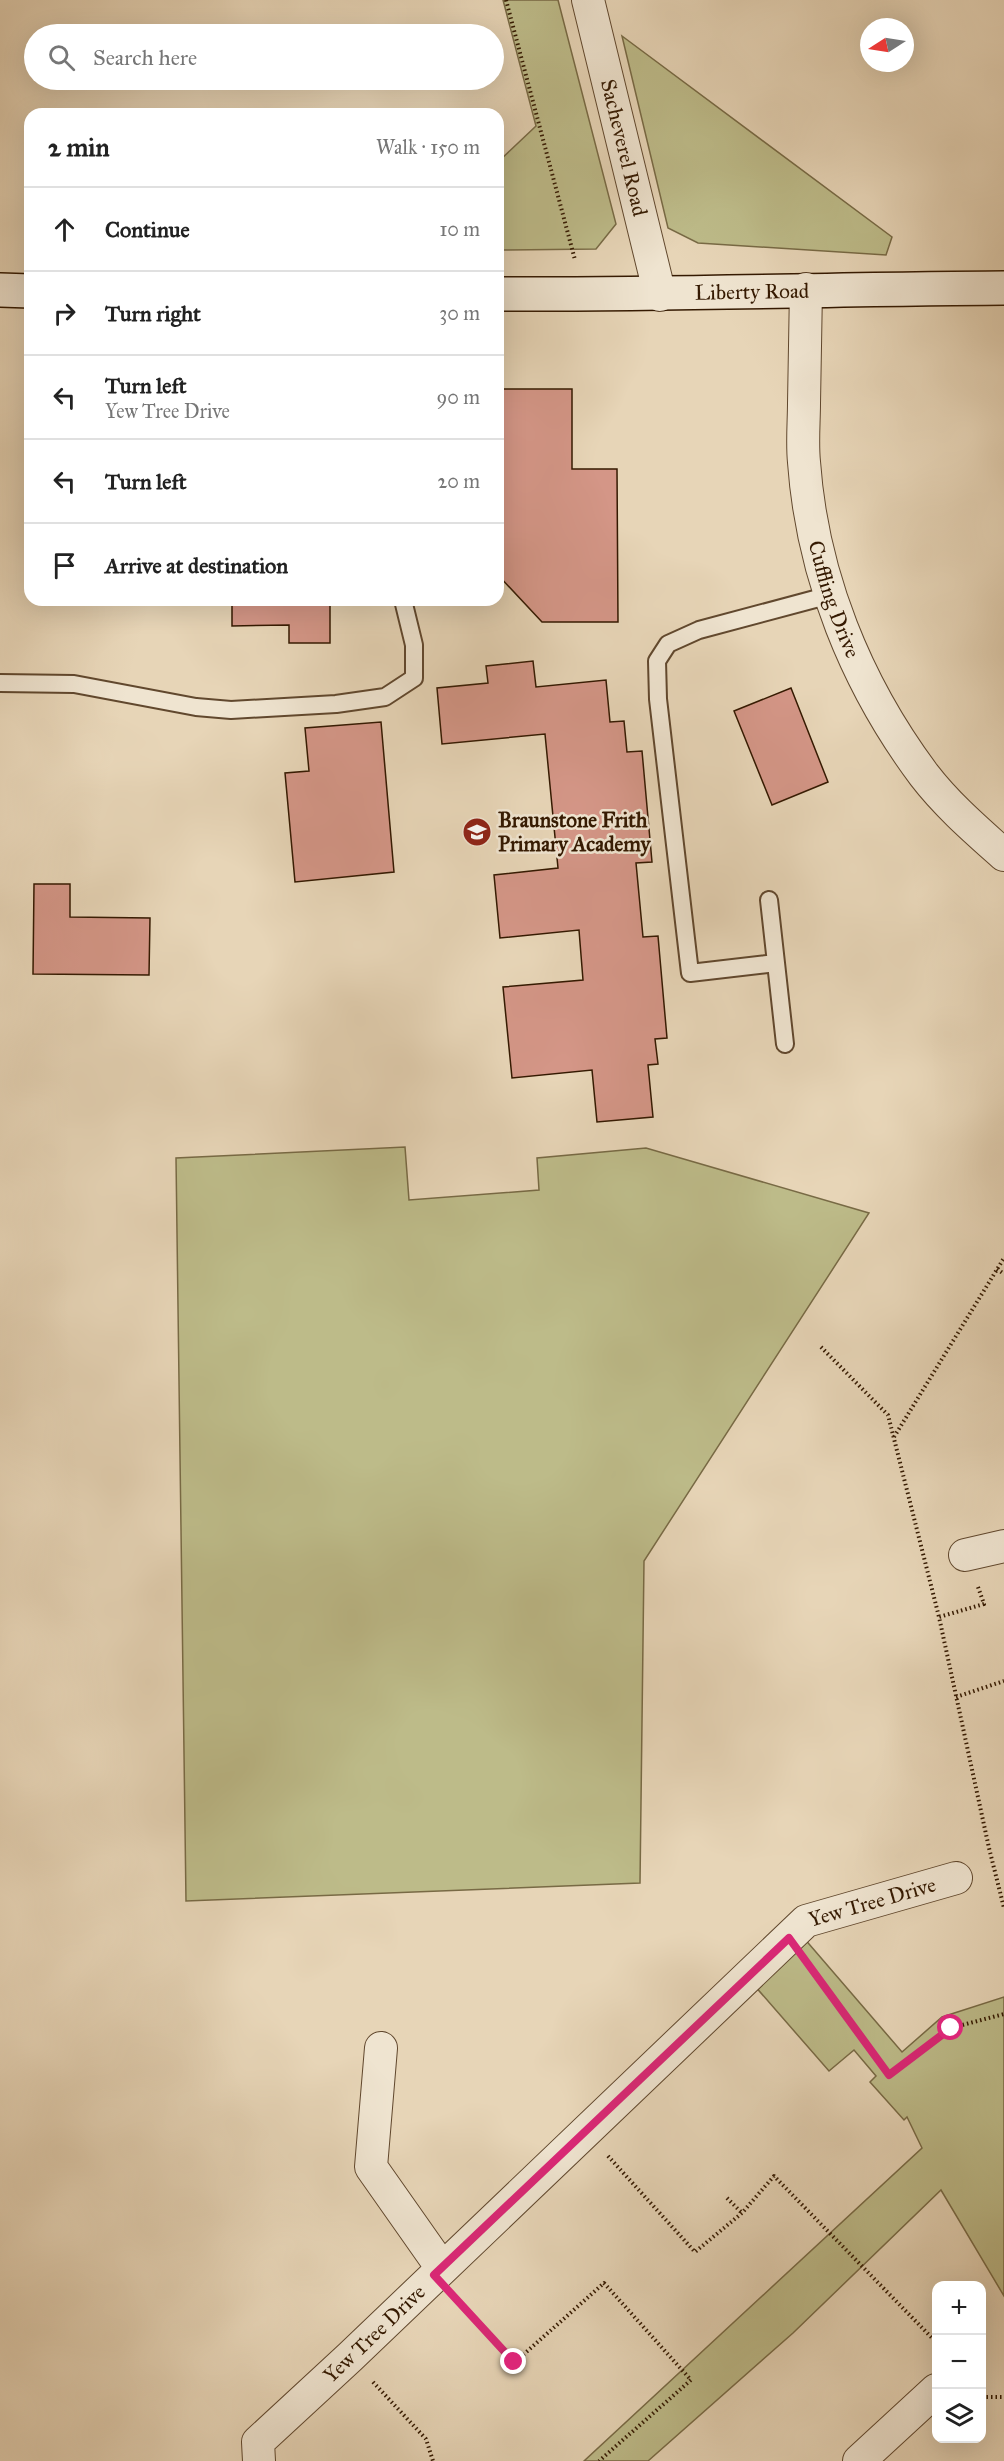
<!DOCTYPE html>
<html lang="en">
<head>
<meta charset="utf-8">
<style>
	body { margin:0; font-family:"IM FELL Great Primer",serif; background:#f2f2f2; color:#222 }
	.controls { position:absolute; right:18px; bottom:18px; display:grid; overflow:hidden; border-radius:12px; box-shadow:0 6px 24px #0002 }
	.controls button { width:54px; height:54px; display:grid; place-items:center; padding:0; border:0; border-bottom:2px solid #e0e0e0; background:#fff; color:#222; font:30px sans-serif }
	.compass { position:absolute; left:860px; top:18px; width:54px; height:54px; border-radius:50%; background:#fff; box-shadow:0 6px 24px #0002; rotate:258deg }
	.stop { position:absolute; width:18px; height:18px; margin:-14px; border:4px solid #db2777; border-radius:50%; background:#fff }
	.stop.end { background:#db2777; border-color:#fff; box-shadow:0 2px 6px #0008 }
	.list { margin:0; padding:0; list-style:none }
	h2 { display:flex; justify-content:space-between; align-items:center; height:78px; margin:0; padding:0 24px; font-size:26px }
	h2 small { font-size:20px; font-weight:400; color:#767676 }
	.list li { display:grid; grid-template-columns:39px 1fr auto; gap:18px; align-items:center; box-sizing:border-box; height:84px; padding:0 24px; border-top:2px solid #e0e0e0 }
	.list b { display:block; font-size:22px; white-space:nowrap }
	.list p { margin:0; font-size:20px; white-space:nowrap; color:#767676 }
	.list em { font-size:20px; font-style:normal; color:#767676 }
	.icon { flex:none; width:33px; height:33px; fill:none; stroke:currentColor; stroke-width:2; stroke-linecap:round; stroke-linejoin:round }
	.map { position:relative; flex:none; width:1004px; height:2461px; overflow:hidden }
	.search { position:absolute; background:#fff; box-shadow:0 6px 24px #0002; left:24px; top:24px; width:480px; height:66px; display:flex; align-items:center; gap:15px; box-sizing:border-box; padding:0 21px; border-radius:33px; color:#767676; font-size:22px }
	.panel { position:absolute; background:#fff; box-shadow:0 6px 24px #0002; left:24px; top:108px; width:480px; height:498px; border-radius:18px }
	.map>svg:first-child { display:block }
	.green { fill:#bdbb89; stroke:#786a45; stroke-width:1.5 }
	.building { fill:#d49687; stroke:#341901; stroke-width:1.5 }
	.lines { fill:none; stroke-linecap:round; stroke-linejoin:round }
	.lane-casing { stroke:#61482e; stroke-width:20 }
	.street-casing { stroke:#61482e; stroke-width:34 }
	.secondary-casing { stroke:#341901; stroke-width:36 }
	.path { stroke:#341901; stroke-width:4; stroke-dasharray:1.5 3; stroke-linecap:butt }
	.lane { stroke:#efe4d0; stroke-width:16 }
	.street { stroke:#efe4d0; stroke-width:32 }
	.secondary { stroke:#efe4d0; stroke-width:33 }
	.route { stroke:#db2777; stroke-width:8 }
	.labels { text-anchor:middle; stroke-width:5; stroke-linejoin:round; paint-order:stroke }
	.street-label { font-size:21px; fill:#341901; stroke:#efe4d0 }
	.poi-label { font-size:21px; font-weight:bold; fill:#341901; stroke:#efe4d0; text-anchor:start }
</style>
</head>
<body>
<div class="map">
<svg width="1004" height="2461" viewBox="0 0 1004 2461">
	<rect width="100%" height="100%" fill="#e7d5b7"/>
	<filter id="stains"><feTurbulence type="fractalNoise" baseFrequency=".00333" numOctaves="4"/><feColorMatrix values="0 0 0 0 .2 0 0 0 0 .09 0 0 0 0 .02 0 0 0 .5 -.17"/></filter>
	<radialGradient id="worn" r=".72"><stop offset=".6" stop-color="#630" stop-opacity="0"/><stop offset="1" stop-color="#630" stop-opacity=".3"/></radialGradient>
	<path class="green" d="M503,0H558L616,224L596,249L498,250V162L536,126Z
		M622,36L892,237L886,255L698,243L668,228Z
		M405,1147L409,1200L539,1190L537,1158L646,1148L869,1213L644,1561L640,1883L186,1901L176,1158Z
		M797,1930L902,2052L942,2017L1004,1997V2296L941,2190L793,2333L648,2461H584L922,2148L907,2117L904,2120L870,2082L876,2076L854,2050L829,2071L747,1977Z"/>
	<path class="building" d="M498,389H572V469H617L618,622H542L498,575Z
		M232,600H330V643H289V625L232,626Z
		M533,661L536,687L606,680L610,722L624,721L627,752L642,751L652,862L636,863L643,937L658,936L667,1038L655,1039L658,1064L648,1065L653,1117L597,1122L592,1070L512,1078L503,987L583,980L579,930L500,938L494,875L558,868L545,734L442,744L437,688L488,683L486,666Z
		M791,688L828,782L772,805L734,711Z
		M381,722L394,872L295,882L285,773L309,771L305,728Z
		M34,884H70V917L150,918L149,975L33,974Z"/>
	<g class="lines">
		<g class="lane-casing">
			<path id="lane" d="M0,683L74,684L196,707L231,710L336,704L385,697L414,678V645L403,600
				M769,900L776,963
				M785,1044L776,963L690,973L658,699L657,661L668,644L699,630L830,595"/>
		</g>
		<g class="street-casing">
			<g id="street">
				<path id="s1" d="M588,0L660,295"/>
				<path id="s2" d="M806,289C805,327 805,365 804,403C804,422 802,442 804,462C812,575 856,684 924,775C947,805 976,830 1004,855"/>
				<path d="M965,1555L1004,1546"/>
				<path d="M381,2048L371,2167L442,2268"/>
				<path id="s3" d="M259,2461L258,2442L350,2357L806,1921L956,1878"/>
				<path d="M859,2461L936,2390"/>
			</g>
		</g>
		<g class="secondary-casing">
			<g id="secondary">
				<path d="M0,290L30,291"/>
				<path id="s4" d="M498,294C667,295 835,289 1004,288"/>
			</g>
		</g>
		<path class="path" d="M506,0L575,260
			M997,1269L1004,1274
			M821,1347L888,1415L939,1617
			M894,1437L1004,1258
			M978,1587L984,1604L939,1617L989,1848L1004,1908
			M956,1697L1004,1681
			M809,1966L889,2075L951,2028L1004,2014
			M608,2156L695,2252L742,2213L774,2176L936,2342
			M727,2198L742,2213
			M459,2302L514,2363L604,2283L691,2380L599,2461
			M373,2382L426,2439L433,2461
			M982,2397H1004"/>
		<use href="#lane" class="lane"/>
		<use href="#street" class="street"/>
		<use href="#secondary" class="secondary"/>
	</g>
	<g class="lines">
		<path class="route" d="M514,2362L434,2275L789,1938L889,2075L951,2028"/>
	</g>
	<defs>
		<g id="school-disc" transform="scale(1.5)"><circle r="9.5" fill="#8f2418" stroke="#efe4d0"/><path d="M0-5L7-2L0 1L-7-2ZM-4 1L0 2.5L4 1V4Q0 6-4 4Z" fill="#fff"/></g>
	</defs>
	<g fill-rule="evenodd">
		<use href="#school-disc" x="477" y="832"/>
	</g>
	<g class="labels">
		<g class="street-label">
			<text dy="7" stroke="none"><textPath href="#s1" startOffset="152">Sacheverel Road</textPath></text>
			<text dy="7" stroke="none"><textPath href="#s4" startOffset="254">Liberty Road</textPath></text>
			<text dy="7" stroke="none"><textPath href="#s2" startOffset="314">Cuffling Drive</textPath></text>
			<text dy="7" stroke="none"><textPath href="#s3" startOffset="844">Yew Tree Drive</textPath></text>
			<text dy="7" stroke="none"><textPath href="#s3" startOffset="178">Yew Tree Drive</textPath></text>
		</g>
		<g class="poi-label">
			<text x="498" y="827">Braunstone Frith<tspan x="498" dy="24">Primary Academy</tspan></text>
		</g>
	</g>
	<rect width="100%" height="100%" filter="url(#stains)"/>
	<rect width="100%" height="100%" fill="url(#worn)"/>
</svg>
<div class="controls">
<button>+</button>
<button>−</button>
<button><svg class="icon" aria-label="layers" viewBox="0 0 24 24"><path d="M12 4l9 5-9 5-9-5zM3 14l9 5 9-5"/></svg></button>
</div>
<svg class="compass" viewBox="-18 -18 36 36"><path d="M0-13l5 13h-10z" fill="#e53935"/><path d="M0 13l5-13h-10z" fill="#767676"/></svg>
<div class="stop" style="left:951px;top:2028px"></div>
<div class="stop end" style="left:514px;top:2362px"></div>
<div class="search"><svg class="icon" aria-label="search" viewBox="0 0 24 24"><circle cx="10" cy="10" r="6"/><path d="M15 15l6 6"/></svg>Search here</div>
<section class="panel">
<h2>2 min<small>Walk · 150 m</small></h2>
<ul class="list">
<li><svg class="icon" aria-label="ahead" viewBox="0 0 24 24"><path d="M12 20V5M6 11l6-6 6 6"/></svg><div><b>Continue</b></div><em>10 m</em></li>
<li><svg class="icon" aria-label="right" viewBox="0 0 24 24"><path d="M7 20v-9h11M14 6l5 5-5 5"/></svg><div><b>Turn right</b></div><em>30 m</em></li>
<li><svg class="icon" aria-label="left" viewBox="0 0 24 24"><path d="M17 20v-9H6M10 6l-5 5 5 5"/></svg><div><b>Turn left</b><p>Yew Tree Drive</p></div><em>90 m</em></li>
<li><svg class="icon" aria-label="left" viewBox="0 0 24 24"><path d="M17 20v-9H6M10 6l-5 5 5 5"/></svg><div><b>Turn left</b></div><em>20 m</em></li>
<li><svg class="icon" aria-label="arrive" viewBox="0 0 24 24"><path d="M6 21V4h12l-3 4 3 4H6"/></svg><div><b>Arrive at destination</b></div></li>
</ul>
</section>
</div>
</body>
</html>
